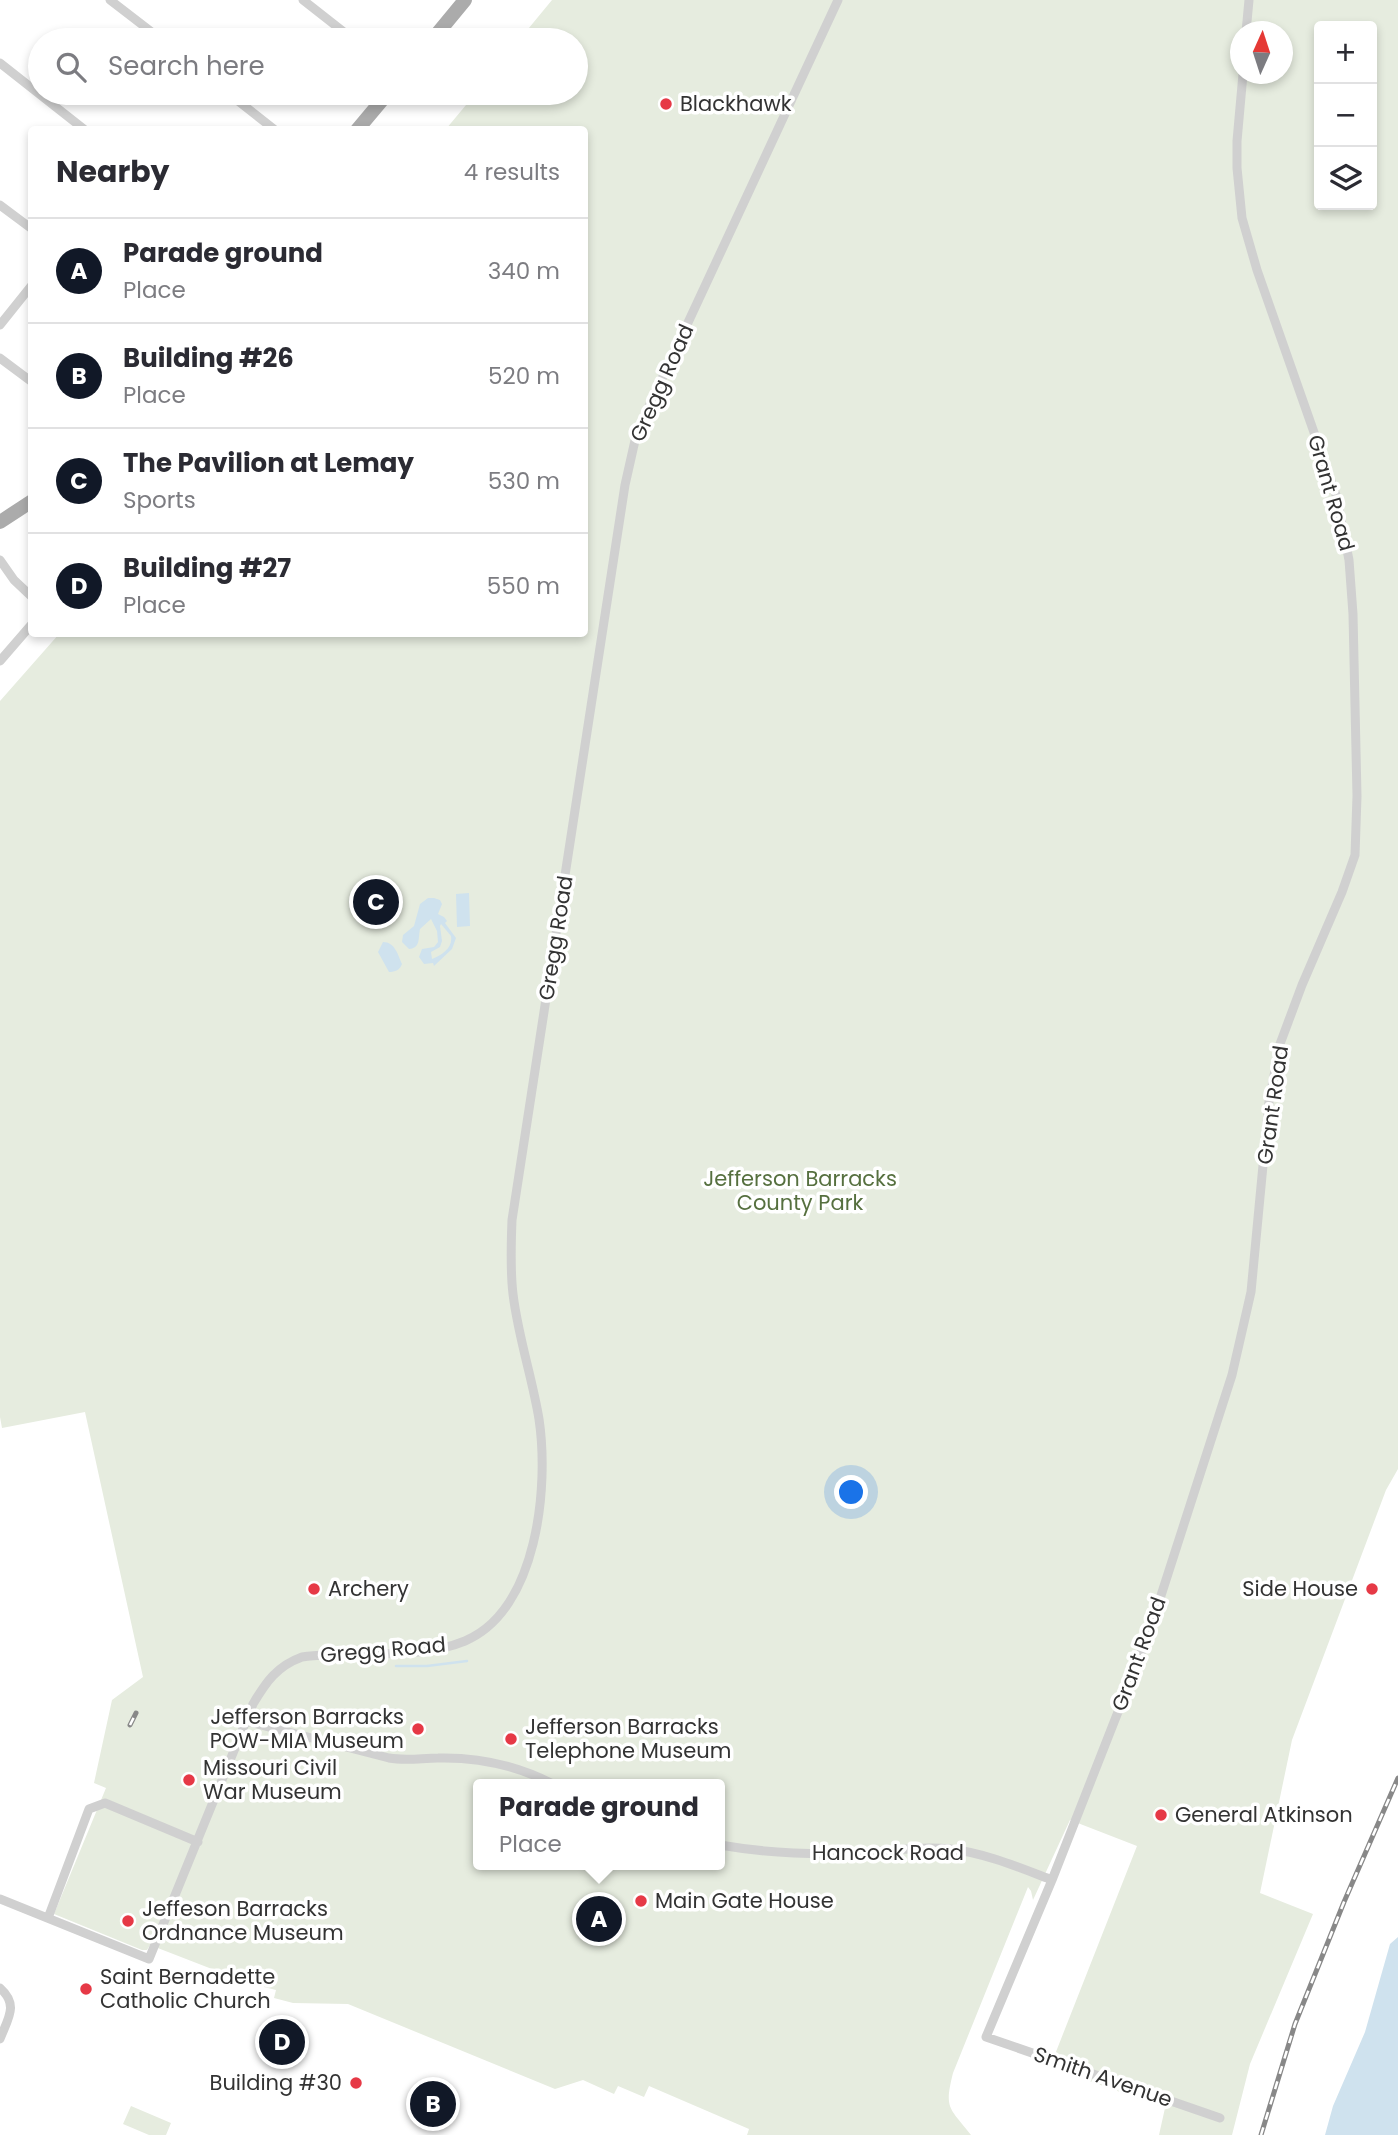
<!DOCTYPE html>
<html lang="en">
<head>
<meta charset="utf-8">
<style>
	body { margin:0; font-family:Poppins,sans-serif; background:#f7f7f7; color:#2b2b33 }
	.controls { position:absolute; right:21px; top:21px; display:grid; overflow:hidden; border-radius:7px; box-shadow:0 4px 10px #0003 }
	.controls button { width:63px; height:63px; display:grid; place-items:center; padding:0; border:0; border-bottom:2px solid #e1e1e2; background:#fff; color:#2b2b33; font:35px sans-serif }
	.compass { position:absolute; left:1230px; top:21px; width:63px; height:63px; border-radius:50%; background:#fff; box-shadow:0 4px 10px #0003; rotate:3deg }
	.you { position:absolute; left:852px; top:1493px; width:24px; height:24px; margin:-18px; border:5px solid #fff; border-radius:50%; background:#1a73e8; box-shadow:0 0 0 10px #1a73e833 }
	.badge { display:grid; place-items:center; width:46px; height:46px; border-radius:50%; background:#111827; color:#fff; font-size:23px; font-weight:700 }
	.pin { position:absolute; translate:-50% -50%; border:4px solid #fff; box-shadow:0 2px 7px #0006 }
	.popup { position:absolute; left:473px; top:1779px; width:252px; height:91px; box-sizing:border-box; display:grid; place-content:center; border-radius:7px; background:#fff; filter:drop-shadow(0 2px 5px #0005); font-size:23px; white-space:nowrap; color:#7c7c81 }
	.popup b { font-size:26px; color:#2b2b33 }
	.popup::after { content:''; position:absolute; left:50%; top:100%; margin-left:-14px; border:14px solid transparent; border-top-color:#fff }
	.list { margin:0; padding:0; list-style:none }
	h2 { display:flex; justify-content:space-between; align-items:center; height:91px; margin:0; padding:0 28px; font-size:30px }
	h2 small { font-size:23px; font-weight:400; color:#7c7c81 }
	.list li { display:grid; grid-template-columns:46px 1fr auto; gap:21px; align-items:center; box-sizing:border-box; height:105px; padding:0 28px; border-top:2px solid #e1e1e2 }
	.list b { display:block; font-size:26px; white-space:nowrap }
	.list p { margin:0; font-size:23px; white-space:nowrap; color:#7c7c81 }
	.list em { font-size:23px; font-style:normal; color:#7c7c81 }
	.icon { flex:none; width:38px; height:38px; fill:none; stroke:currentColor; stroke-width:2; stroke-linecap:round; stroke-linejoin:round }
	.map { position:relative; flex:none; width:1398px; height:2135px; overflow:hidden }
	.search { position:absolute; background:#fff; box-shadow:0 4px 10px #0003; left:28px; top:28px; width:560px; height:77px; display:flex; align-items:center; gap:18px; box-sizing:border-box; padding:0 24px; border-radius:38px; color:#7c7c81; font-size:26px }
	.panel { position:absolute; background:#fff; box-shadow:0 4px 10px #0003; left:28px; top:126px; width:560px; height:511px; border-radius:7px }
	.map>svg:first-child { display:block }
	.green { fill:#e6ecdf; fill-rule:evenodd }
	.water { fill:#cfe2ee; fill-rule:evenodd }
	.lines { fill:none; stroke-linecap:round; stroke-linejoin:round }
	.stream { stroke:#cfe2ee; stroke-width:2.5 }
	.street { stroke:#d0d0d0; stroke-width:9 }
	.primary { stroke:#ababab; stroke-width:14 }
	.rail-casing { stroke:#888; stroke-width:5 }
	.rail { stroke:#fff; stroke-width:2.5; stroke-dasharray:8; stroke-linecap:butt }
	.poi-dot { fill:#e63946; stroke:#fff; stroke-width:2.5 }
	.labels { text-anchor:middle; stroke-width:7; stroke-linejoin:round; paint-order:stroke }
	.poi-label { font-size:21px; fill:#333; stroke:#fff; text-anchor:start }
	.street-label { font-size:21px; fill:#333; stroke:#fff }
	.park-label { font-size:21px; fill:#56703f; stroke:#fff }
</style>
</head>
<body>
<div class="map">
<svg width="1398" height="2135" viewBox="0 0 1398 2135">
	<rect width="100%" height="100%" fill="#fff"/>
	<path class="green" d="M552,0H1398V1469L1386,1490L1292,1740L1260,1893L1313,1914L1250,2064L1232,2135H1159L1165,2108L1050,2067L1137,1846L1070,1820L1033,1900L1031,1891L1028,1887L953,2073C944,2109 949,2107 971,2135H747L749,2129L649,2086L644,2097L618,2086L614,2094L583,2080L555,2089L348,2004L293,2003L274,1998L276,1990L248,1983L150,1945L147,1950H142L54,1914L106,1788L94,1783L112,1700L143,1677L85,1412L2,1428L0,1417V701L59,634H584V130L446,129L476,93H576V40H519ZM1319,26H1372V205H1319ZM1240,32H1282V74H1240ZM478,1784H720V1865H478Z
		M131,2106L171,2123L166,2135H149L123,2124Z"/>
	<path class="water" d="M469,893L470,926L457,927L456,894Z
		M428,898H434L440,900L442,904L438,914L444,917L447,921L445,923L456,938L452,949L434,966L433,963L424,964L419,957L422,949L434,947L438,942L437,931L431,919L420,929C418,938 421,948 409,949L402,942L403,935L414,926L420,904ZM441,924L451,936C453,948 442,955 432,959L431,952L440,947L442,941L440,926Z
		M383,942C395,942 398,955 402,964C400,970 395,972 389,972L378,952Z
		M1398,1937V2135H1325L1333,2106L1365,2032L1390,1944Z"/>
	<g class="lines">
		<path class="stream" d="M396,1666H427L467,1661"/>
		<path class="street" d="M110,0L162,40
			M303,0L354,40
			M1246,32L1249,0
			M0,63L85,130
			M228,93L275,130
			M0,205L32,229
			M0,325L32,285
			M0,358L32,382
			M0,560L14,580L32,597
			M0,661L32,624
			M246,1721L389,1758C406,1761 422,1758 438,1758C478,1757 518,1766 553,1784
			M720,1845C766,1853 812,1855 859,1853C888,1851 920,1846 950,1849C985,1853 1018,1867 1052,1880
			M0,1899L149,1959L253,1704C266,1682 277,1666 302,1657C355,1649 414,1662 465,1641C538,1610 549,1486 539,1419C532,1377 518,1336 513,1294C510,1269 511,1245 512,1220L625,485L636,436L645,415L838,0
			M48,1918L89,1809L105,1803L198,1842
			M0,1988C19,2005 8,2018 0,2039
			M1220,2118L986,2037L1052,1880L1138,1661L1156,1611L1232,1375L1251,1292L1269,1102L1280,1044L1302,985L1342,892L1355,855L1357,796L1353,614L1349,560L1336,495L1257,270L1242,218L1237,168V141L1243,74"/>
		<path class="primary" d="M432,40L465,0
			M357,130L388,93
			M0,522L32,501"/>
		<g class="rail-casing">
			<path id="rail" d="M130,1725L136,1713
				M1261,2135L1295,2024L1344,1902L1398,1778"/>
		</g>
		<use href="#rail" class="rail"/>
	</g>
	<g class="poi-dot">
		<circle cx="666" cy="104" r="7"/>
		<circle cx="314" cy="1589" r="7"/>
		<circle cx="1372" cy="1589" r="7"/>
		<circle cx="418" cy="1729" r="7"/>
		<circle cx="511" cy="1739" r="7"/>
		<circle cx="189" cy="1780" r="7"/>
		<circle cx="1161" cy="1815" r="7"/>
		<circle cx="641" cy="1901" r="7"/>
		<circle cx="128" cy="1921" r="7"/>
		<circle cx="86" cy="1989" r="7"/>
		<circle cx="356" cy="2083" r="7"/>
	</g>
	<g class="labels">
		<g class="poi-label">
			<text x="680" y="111">Blackhawk</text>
			<text x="328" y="1596">Archery</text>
			<text x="1358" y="1596" text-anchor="end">Side House</text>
			<text x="404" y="1724" text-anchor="end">Jefferson Barracks<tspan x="404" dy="24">POW-MIA Museum</tspan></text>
			<text x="525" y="1734">Jefferson Barracks<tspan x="525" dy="24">Telephone Museum</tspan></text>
			<text x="203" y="1775">Missouri Civil<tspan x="203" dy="24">War Museum</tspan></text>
			<text x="1175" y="1822">General Atkinson</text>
			<text x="655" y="1908">Main Gate House</text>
			<text x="142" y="1916">Jeffeson Barracks<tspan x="142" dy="24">Ordnance Museum</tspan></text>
			<text x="100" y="1984">Saint Bernadette<tspan x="100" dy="24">Catholic Church</tspan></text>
			<text x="342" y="2090" text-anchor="end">Building #30</text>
		</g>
		<g class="street-label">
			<text transform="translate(662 383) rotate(-66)" y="7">Gregg Road</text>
			<text transform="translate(1331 493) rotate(74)" y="7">Grant Road</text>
			<text transform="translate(556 938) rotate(-81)" y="7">Gregg Road</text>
			<text transform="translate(1273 1105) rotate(-82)" y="7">Grant Road</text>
			<text transform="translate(383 1650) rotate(-5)" y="7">Gregg Road</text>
			<text transform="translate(1139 1654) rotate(-70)" y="7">Grant Road</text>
			<text x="888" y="1860">Hancock Road</text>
			<text transform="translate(1103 2077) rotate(19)" y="7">Smith Avenue</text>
		</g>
		<g class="park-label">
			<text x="800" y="1186">Jefferson Barracks<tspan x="800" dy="24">County Park</tspan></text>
		</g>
	</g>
</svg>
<div class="controls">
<button>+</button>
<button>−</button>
<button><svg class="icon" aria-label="layers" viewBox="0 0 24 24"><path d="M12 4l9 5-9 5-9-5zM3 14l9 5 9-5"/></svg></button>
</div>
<svg class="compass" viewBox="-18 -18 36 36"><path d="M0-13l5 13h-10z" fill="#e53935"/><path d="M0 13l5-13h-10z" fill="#7c7c81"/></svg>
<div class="you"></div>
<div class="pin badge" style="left:599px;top:1919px">A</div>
<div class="popup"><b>Parade ground</b>Place</div>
<div class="pin badge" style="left:433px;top:2104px">B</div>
<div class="pin badge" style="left:376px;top:902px">C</div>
<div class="pin badge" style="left:282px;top:2042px">D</div>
<div class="search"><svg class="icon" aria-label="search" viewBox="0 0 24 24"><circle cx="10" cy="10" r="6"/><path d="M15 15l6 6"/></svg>Search here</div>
<section class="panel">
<h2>Nearby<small>4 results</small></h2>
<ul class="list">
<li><span class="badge">A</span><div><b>Parade ground</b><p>Place</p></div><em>340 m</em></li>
<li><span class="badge">B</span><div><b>Building #26</b><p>Place</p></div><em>520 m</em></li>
<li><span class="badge">C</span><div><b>The Pavilion at Lemay</b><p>Sports</p></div><em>530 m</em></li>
<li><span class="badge">D</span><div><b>Building #27</b><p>Place</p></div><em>550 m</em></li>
</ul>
</section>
</div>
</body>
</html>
